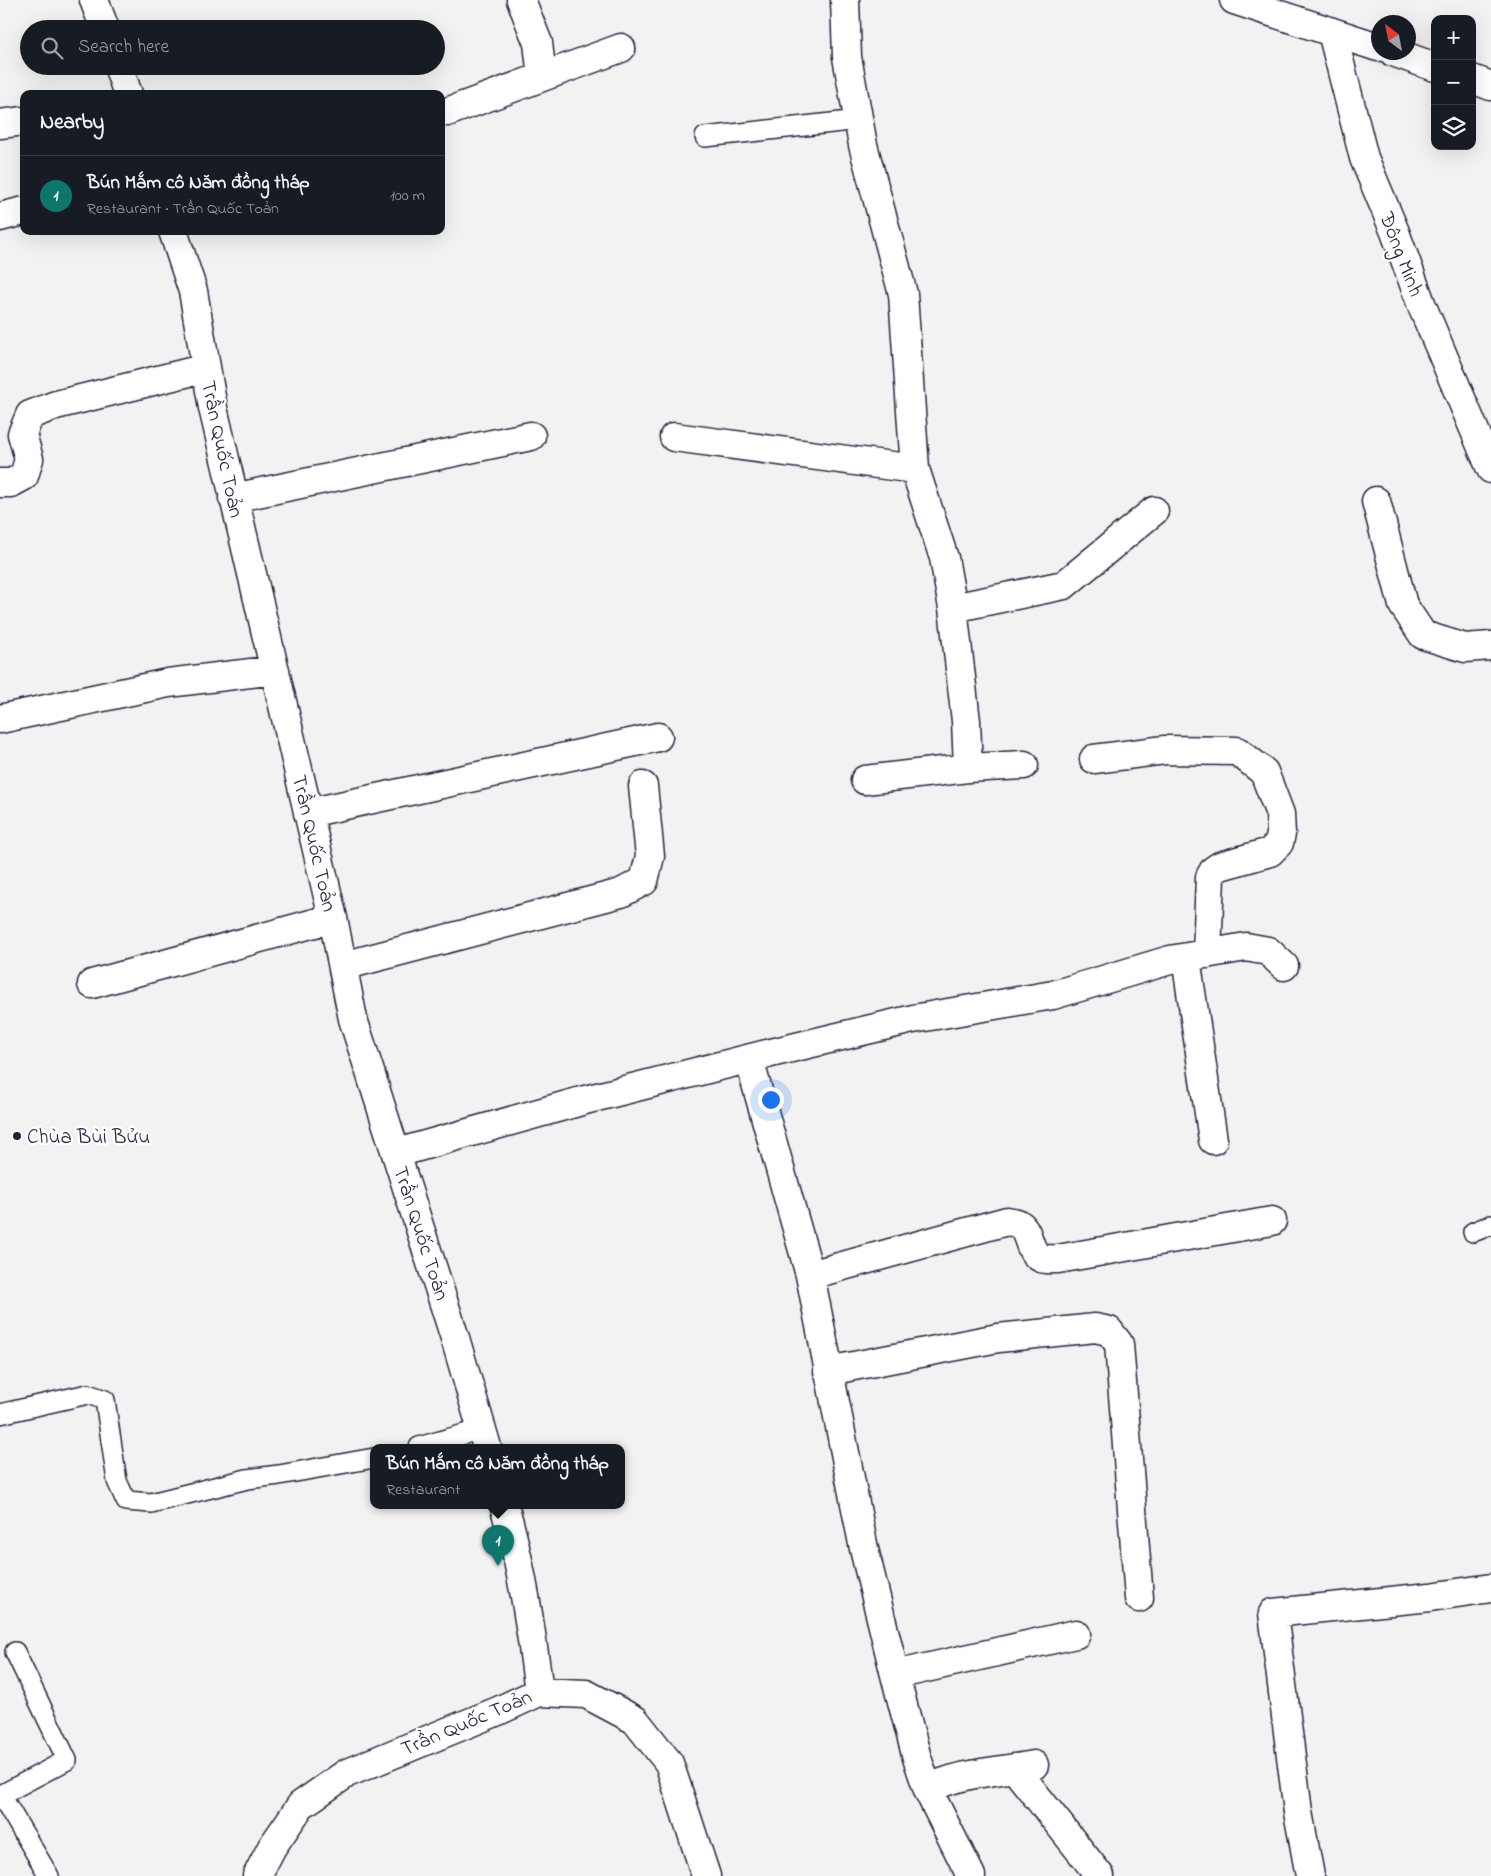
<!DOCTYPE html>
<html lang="en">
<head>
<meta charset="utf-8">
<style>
	body { margin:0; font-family:"Indie Flower",sans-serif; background:#20242c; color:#f1f3f6 }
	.controls { position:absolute; right:15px; top:15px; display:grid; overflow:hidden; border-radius:10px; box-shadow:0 5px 20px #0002 }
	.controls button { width:45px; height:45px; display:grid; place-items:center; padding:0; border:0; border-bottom:1px solid #363941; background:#171b24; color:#f1f3f6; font:25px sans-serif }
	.compass { position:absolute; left:1371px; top:15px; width:45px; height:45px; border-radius:50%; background:#171b24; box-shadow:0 5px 20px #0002; rotate:328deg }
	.you { position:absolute; left:770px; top:1099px; width:18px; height:18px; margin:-12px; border:4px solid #fff; border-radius:50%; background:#1a73e8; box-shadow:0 0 0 8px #1a73e833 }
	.badge { display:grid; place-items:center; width:32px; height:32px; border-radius:50%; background:#0f766e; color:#fff; font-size:16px; font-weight:700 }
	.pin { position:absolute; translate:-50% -41px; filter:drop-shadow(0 1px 2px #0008) }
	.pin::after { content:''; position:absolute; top:26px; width:18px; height:15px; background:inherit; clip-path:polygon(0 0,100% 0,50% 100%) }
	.popup { position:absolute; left:370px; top:1444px; width:255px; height:65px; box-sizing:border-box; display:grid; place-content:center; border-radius:10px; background:#171b24; filter:drop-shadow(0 1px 4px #0005); font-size:16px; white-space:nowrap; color:#9ea1a6 }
	.popup b { font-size:19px; color:#f1f3f6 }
	.popup::after { content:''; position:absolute; left:50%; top:100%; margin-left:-10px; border:10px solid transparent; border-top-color:#171b24 }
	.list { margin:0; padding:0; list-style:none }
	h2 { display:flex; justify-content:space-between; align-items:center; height:65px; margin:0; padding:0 20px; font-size:21px }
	h2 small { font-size:16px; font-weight:400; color:#9ea1a6 }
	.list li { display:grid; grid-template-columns:32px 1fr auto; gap:15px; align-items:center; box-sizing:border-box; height:80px; padding:0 20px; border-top:1px solid #363941 }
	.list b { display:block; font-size:19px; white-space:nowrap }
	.list p { margin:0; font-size:16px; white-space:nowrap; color:#9ea1a6 }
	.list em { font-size:16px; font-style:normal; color:#9ea1a6 }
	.icon { flex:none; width:28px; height:28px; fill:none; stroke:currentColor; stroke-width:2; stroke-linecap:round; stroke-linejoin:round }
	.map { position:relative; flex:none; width:1491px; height:1876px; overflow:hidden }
	.search { position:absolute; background:#171b24; box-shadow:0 5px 20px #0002; left:20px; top:20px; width:425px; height:55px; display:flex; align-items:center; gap:12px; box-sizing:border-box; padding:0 18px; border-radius:28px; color:#9ea1a6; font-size:19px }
	.panel { position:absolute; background:#171b24; box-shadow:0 5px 20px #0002; left:20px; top:90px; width:425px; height:145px; border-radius:10px }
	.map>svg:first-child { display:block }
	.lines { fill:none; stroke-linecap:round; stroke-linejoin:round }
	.service-casing { stroke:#22223b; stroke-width:22 }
	.minor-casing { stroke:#22223b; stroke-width:31 }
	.secondary-casing { stroke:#22223b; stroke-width:31 }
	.service { stroke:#fff; stroke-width:19 }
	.minor { stroke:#fff; stroke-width:28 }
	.secondary { stroke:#fff; stroke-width:28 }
	.poi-dot { fill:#22223b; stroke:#fff; stroke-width:2 }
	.labels { text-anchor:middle; stroke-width:4.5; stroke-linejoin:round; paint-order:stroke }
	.street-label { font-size:21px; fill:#22223b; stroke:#fff }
	.poi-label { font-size:21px; fill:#22223b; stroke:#fff; text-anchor:start }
</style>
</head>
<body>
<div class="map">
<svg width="1491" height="1876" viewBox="0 0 1491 1876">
	<rect width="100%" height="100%" fill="#f2f2f3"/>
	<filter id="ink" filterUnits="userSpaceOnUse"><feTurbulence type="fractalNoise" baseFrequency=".02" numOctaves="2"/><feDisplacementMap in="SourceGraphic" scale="10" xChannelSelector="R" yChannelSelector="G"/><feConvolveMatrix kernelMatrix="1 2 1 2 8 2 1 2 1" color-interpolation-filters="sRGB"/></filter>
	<g filter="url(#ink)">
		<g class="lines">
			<g class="service-casing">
				<path id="service" d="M705,137L859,120
					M1473,1232L1491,1225
					M0,1414L88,1394L105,1400L117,1481L126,1501L151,1503L247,1479L279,1475L374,1458
					M419,1447L482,1429
					M15,1652L67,1760L1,1795L49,1876"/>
			</g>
			<g class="minor-casing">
				<path id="minor" d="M94,0L105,29
					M845,0L847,57L863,145L903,294L915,469L944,558L953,608L966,721L968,768L865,780
					M1332,32L1364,158L1395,232L1422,306L1491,469
					M118,66L128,94
					M542,77L621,48
					M447,112L542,77L538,43L521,0
					M0,124L24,121
					M0,217L24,211
					M173,231L193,291L213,408L333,918L353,1019L455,1338L487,1447
					M674,437L915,469
					M0,483H11L24,476L29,459L22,434L30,415L56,405L206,368
					M233,498L531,436
					M1376,501L1403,605L1423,635L1465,648L1491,646
					M953,608L1064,585L1154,511
					M0,719L168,683L275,670
					M1094,759L1165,750L1237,751L1264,772L1280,814L1281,834L1279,843L1270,852L1220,866L1214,870L1210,877L1207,954
					M968,768L1024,765
					M308,813L658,737
					M1186,958L1213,1140
					M343,966L621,893L644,881L650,856L643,786
					M92,984L333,918
					M749,1059L810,1275L864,1549L895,1675L917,1758L928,1790C954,1773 1003,1771 1034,1765
					M397,1153L585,1100L775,1052L913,1019L1053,995L1170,960L1246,947L1268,951L1284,966
					M810,1275L1007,1221C1010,1222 1016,1222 1019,1224C1031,1232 1027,1252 1041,1258C1045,1260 1053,1259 1058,1259L1272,1221
					M828,1371L998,1338L1095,1328L1109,1331L1119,1344L1139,1598
					M504,1505C522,1566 531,1629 539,1692
					M895,1675L1076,1634
					M1015,1769L1100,1876
					M928,1790L971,1876
					M257,1876L272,1847L301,1805L347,1773L498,1711L539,1692L586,1694L635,1720L669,1763L706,1876
					M1310,1876L1298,1812L1273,1613L1430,1597L1491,1588"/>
			</g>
			<g class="secondary-casing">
				<path id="secondary" d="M1234,0L1378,47
					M1393,52L1435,67
					M1472,79L1491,86"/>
			</g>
			<use href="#service" class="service"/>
			<use href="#minor" class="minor"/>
			<use href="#secondary" class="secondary"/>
		</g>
	</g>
	<circle class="poi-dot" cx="17" cy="1136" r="5"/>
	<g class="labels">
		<g class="street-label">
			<text transform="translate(1402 254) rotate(69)" y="7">Đông Minh</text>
			<text transform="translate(223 449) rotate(78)" y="7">Trần Quốc Toản</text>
			<text transform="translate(315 843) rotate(77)" y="7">Trần Quốc Toản</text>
			<text transform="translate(422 1233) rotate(72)" y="7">Trần Quốc Toản</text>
			<text transform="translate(466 1722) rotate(-23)" y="7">Trần Quốc Toản</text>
		</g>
		<g class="poi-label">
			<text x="27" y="1143">Chùa Bùi Bửu</text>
		</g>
	</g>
</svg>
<div class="controls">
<button>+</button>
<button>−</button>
<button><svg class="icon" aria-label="layers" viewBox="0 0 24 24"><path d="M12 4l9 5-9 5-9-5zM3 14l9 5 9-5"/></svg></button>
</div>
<svg class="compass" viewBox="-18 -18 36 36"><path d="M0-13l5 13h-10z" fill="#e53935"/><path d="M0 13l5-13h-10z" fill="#9ea1a6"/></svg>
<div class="you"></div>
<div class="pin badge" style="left:498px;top:1566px">1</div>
<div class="popup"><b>Bún Mắm cô Năm đồng tháp</b>Restaurant</div>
<div class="search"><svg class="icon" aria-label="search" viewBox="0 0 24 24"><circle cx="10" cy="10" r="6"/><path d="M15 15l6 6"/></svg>Search here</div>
<section class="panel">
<h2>Nearby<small></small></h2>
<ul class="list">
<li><span class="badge">1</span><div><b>Bún Mắm cô Năm đồng tháp</b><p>Restaurant · Trần Quốc Toản</p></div><em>100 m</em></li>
</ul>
</section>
</div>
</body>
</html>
